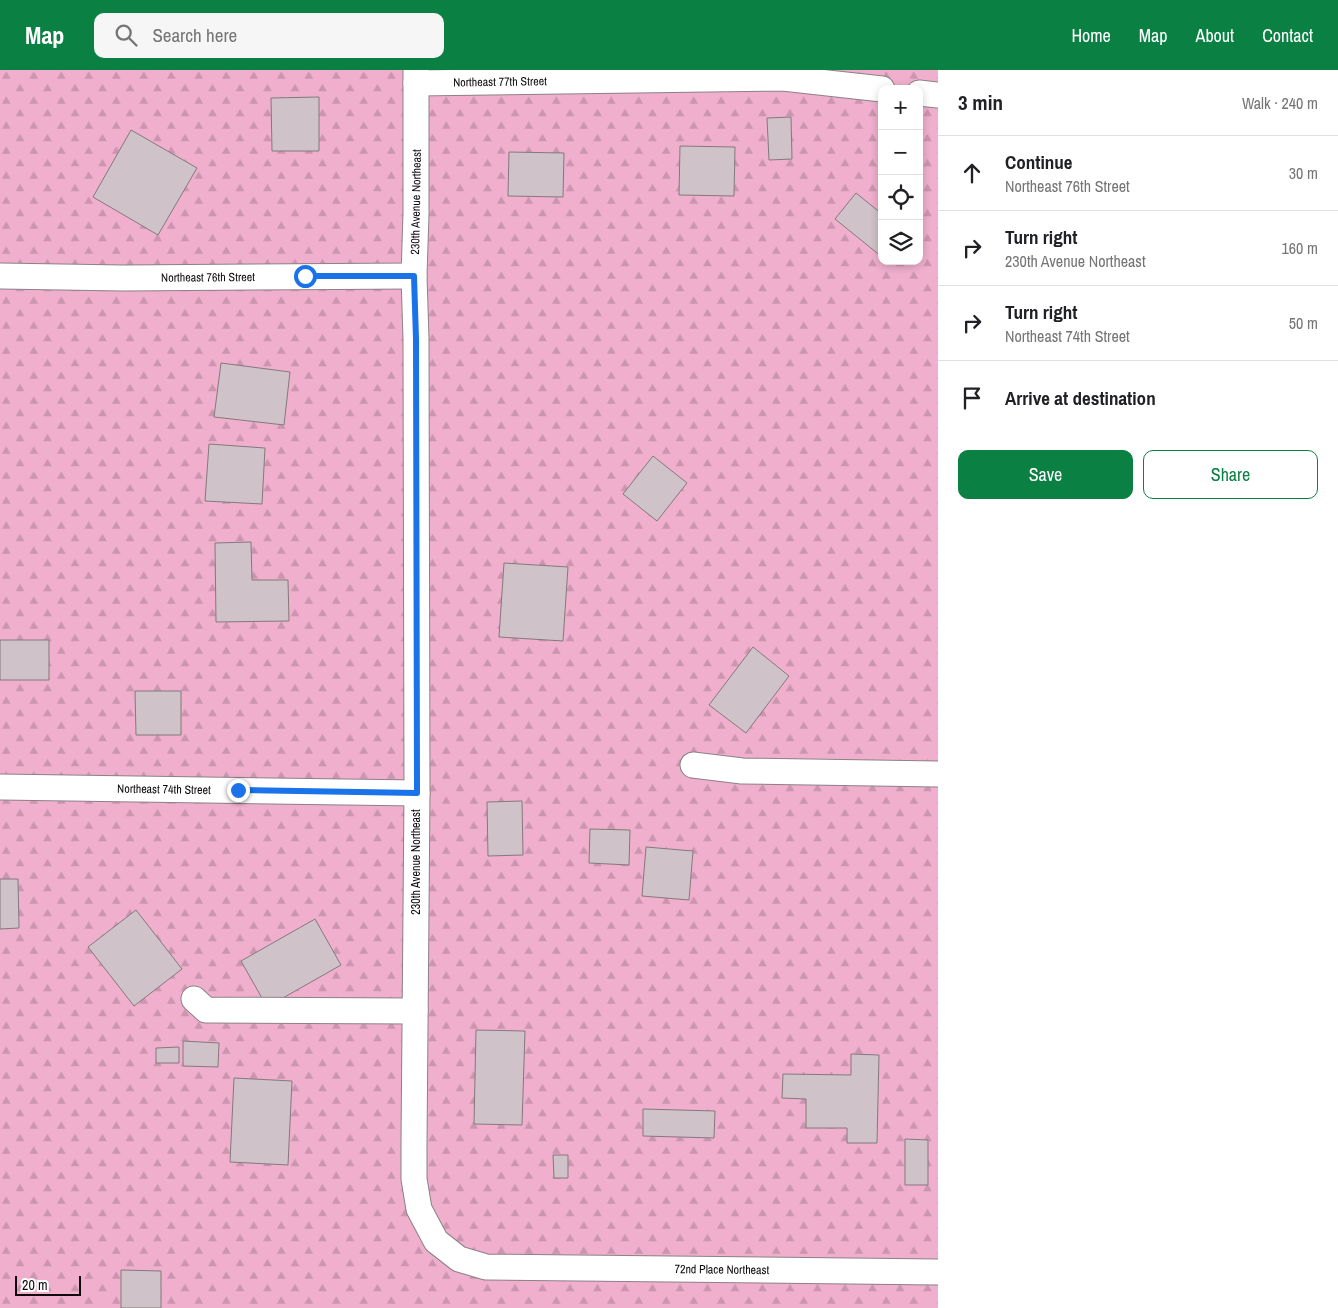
<!DOCTYPE html>
<html lang="en">
<head>
<meta charset="utf-8">
<style>
	body { margin:0; font-family:"Archivo Narrow",sans-serif; background:#f6f6f6; color:#202124 }
	.controls { position:absolute; right:15px; top:15px; display:grid; overflow:hidden; border-radius:10px; box-shadow:0 2px 8px #0003 }
	.controls button { width:45px; height:45px; display:grid; place-items:center; padding:0; border:0; border-bottom:1px solid #e0e0e0; background:#fff; color:#202124; font:25px sans-serif }
	.scale { position:absolute; left:15px; bottom:12px; width:66px; box-sizing:border-box; padding-left:5px; border:2px solid #0e0a0c; border-top:0; font-size:14px; line-height:18px; white-space:nowrap; color:#0e0a0c; -webkit-text-stroke:4px #fff; paint-order:stroke }
	.stop { position:absolute; width:15px; height:15px; margin:-11px; border:4px solid #1a73e8; border-radius:50%; background:#fff }
	.stop.end { background:#1a73e8; border-color:#fff; box-shadow:0 1px 5px #0008 }
	.list { margin:0; padding:0; list-style:none }
	h2 { display:flex; justify-content:space-between; align-items:center; height:65px; margin:0; padding:0 20px; font-size:21px }
	h2 small { font-size:16px; font-weight:400; color:#757577 }
	.list li { display:grid; grid-template-columns:32px 1fr auto; gap:15px; align-items:center; box-sizing:border-box; height:75px; padding:0 20px; border-top:1px solid #e0e0e0 }
	.list b { display:block; font-size:19px; white-space:nowrap }
	.list p { margin:0; font-size:16px; white-space:nowrap; color:#757577 }
	.list em { font-size:16px; font-style:normal; color:#757577 }
	.actions { display:flex; gap:10px; padding:15px 20px }
	.actions a { flex:1; padding:11px 0; border:1px solid #0b8043; border-radius:10px; text-align:center; font-size:18px; color:#0b8043 }
	.actions .main { background:#0b8043; color:#fff }
	.icon { flex:none; width:28px; height:28px; fill:none; stroke:currentColor; stroke-width:2; stroke-linecap:round; stroke-linejoin:round }
	.map { position:relative; flex:none; width:938px; height:1238px; overflow:hidden }
	header { display:flex; align-items:center; gap:30px; box-sizing:border-box; height:70px; padding:0 25px; background:#0b8043; color:#fff }
	header strong { font-size:24px }
	nav { display:flex; gap:28px; margin-inline-start:auto; font-size:18px }
	.search { width:350px; height:45px; background:#f6f6f6; display:flex; align-items:center; gap:12px; box-sizing:border-box; padding:0 18px; border-radius:10px; color:#757577; font-size:19px }
	main { display:flex }
	aside { flex:1; background:#fff }
	.map>svg:first-child { display:block }
	.forest { fill:url(#forest-firs); fill-rule:evenodd }
	.building { fill:#cfc2c8; stroke:#84797d }
	.lines { fill:none; stroke-linecap:round; stroke-linejoin:round }
	.minor-casing { stroke:#8c8186; stroke-width:27 }
	.minor { stroke:#fff; stroke-width:25 }
	.route { stroke:#1a73e8; stroke-width:6 }
	.labels { text-anchor:middle; stroke-width:5; stroke-linejoin:round; paint-order:stroke }
	.street-label { font-size:12px; fill:#0e0a0c; stroke:#fff }
</style>
</head>
<body>
<header>
<strong>Map</strong>
<div class="search"><svg class="icon" aria-label="search" viewBox="0 0 24 24"><circle cx="10" cy="10" r="6"/><path d="M15 15l6 6"/></svg>Search here</div>
<nav><a>Home</a><a>Map</a><a>About</a><a>Contact</a></nav>
</header>
<main>
<div class="map">
<svg width="938" height="1238" viewBox="0 0 938 1238">
	<defs>
		<pattern id="forest-firs" width="22" height="20" patternUnits="userSpaceOnUse" patternTransform="scale(1.25)"><rect width="22" height="20" fill="#efafcd"/><path d="M5 1l3.5 6h-7zM16 11l3.5 6h-7z" fill="#cc95af"/></pattern>
	</defs>
	<rect width="100%" height="100%" fill="#fef6f9"/>
	<path class="forest" d="M0,0H938V1238H0ZM882,19H919V191H882Z"/>
	<path class="building" d="M319,27V81H272L271,28Z
		M791,47L792,89L769,90L767,48Z
		M131,60L197,98L158,165L93,127Z
		M680,76L735,77L734,126L679,125Z
		M509,82L564,83L563,127L508,126Z
		M856,123L882,144V187L835,149Z
		M221,293L290,302L284,355L214,347Z
		M209,374L265,378L262,434L205,431Z
		M653,386L687,413L657,451L623,424Z
		M251,472L252,510H288L289,551L216,552L215,473Z
		M504,493L568,497L563,571L499,567Z
		M0,570H49V610H0Z
		M753,577L789,606L746,663L709,635Z
		M135,621H181V665H136Z
		M522,731L523,785L488,786L487,732Z
		M590,759L630,760L629,795L589,793Z
		M646,777L693,781L689,830L642,826Z
		M0,809H18L19,858L0,859Z
		M136,840L182,899L134,936L88,877Z
		M315,849L341,895L267,937L241,891Z
		M476,960L525,961L522,1055L474,1054Z
		M183,971L219,973L218,997L183,996Z
		M179,977V993H156V978Z
		M851,984L879,985L877,1073H847V1058H806V1029L782,1028L783,1004L851,1005Z
		M234,1008L292,1011L288,1095L230,1092Z
		M643,1039L715,1041L714,1068L643,1066Z
		M905,1069L928,1070V1115H905Z
		M553,1085H568V1108H554Z
		M121,1200L161,1201V1238H121Z"/>
	<g class="lines">
		<g class="minor-casing">
			<g id="minor">
				<path id="s1" d="M416,0V144L414,206L416,269L417,723L414,1075V1109L419,1139L436,1171L459,1189L486,1197L938,1202"/>
				<path id="s2" d="M416,13L783,8L882,19"/>
				<path d="M919,23L938,25"/>
				<path id="s3" d="M0,206L123,208L414,206"/>
				<path d="M693,695L742,701L938,704"/>
				<path id="s4" d="M0,717L417,723"/>
				<path d="M194,929L206,940L415,941"/>
			</g>
		</g>
		<use href="#minor" class="minor"/>
	</g>
	<g class="lines">
		<path class="route" d="M238,720L417,723L416,269L414,206H305"/>
	</g>
	<g class="labels">
		<g class="street-label">
			<text dy="4" stroke="none"><textPath href="#s2" startOffset="84">Northeast 77th Street</textPath></text>
			<text transform="translate(416 132) rotate(-89)" y="4">230th Avenue Northeast</text>
			<text dy="4" stroke="none"><textPath href="#s3" startOffset="208">Northeast 76th Street</textPath></text>
			<text dy="4" stroke="none"><textPath href="#s4" startOffset="164">Northeast 74th Street</textPath></text>
			<text transform="translate(416 792) rotate(-90)" y="4">230th Avenue Northeast</text>
			<text dy="4" stroke="none"><textPath href="#s1" startOffset="1469">72nd Place Northeast</textPath></text>
		</g>
	</g>
</svg>
<div class="controls">
<button>+</button>
<button>−</button>
<button><svg class="icon" aria-label="locate" viewBox="0 0 24 24"><circle cx="12" cy="12" r="6"/><path d="M12 2v4M12 18v4M2 12h4M18 12h4"/></svg></button>
<button><svg class="icon" aria-label="layers" viewBox="0 0 24 24"><path d="M12 4l9 5-9 5-9-5zM3 14l9 5 9-5"/></svg></button>
</div>
<div class="scale">20 m</div>
<div class="stop" style="left:305px;top:206px"></div>
<div class="stop end" style="left:238px;top:720px"></div>
</div>
<aside>
<h2>3 min<small>Walk · 240 m</small></h2>
<ul class="list">
<li><svg class="icon" aria-label="ahead" viewBox="0 0 24 24"><path d="M12 20V5M6 11l6-6 6 6"/></svg><div><b>Continue</b><p>Northeast 76th Street</p></div><em>30 m</em></li>
<li><svg class="icon" aria-label="right" viewBox="0 0 24 24"><path d="M7 20v-9h11M14 6l5 5-5 5"/></svg><div><b>Turn right</b><p>230th Avenue Northeast</p></div><em>160 m</em></li>
<li><svg class="icon" aria-label="right" viewBox="0 0 24 24"><path d="M7 20v-9h11M14 6l5 5-5 5"/></svg><div><b>Turn right</b><p>Northeast 74th Street</p></div><em>50 m</em></li>
<li><svg class="icon" aria-label="arrive" viewBox="0 0 24 24"><path d="M6 21V4h12l-3 4 3 4H6"/></svg><div><b>Arrive at destination</b></div></li>
</ul>
<div class="actions"><a class="main">Save</a><a>Share</a></div>
</aside>
</main>
</body>
</html>
